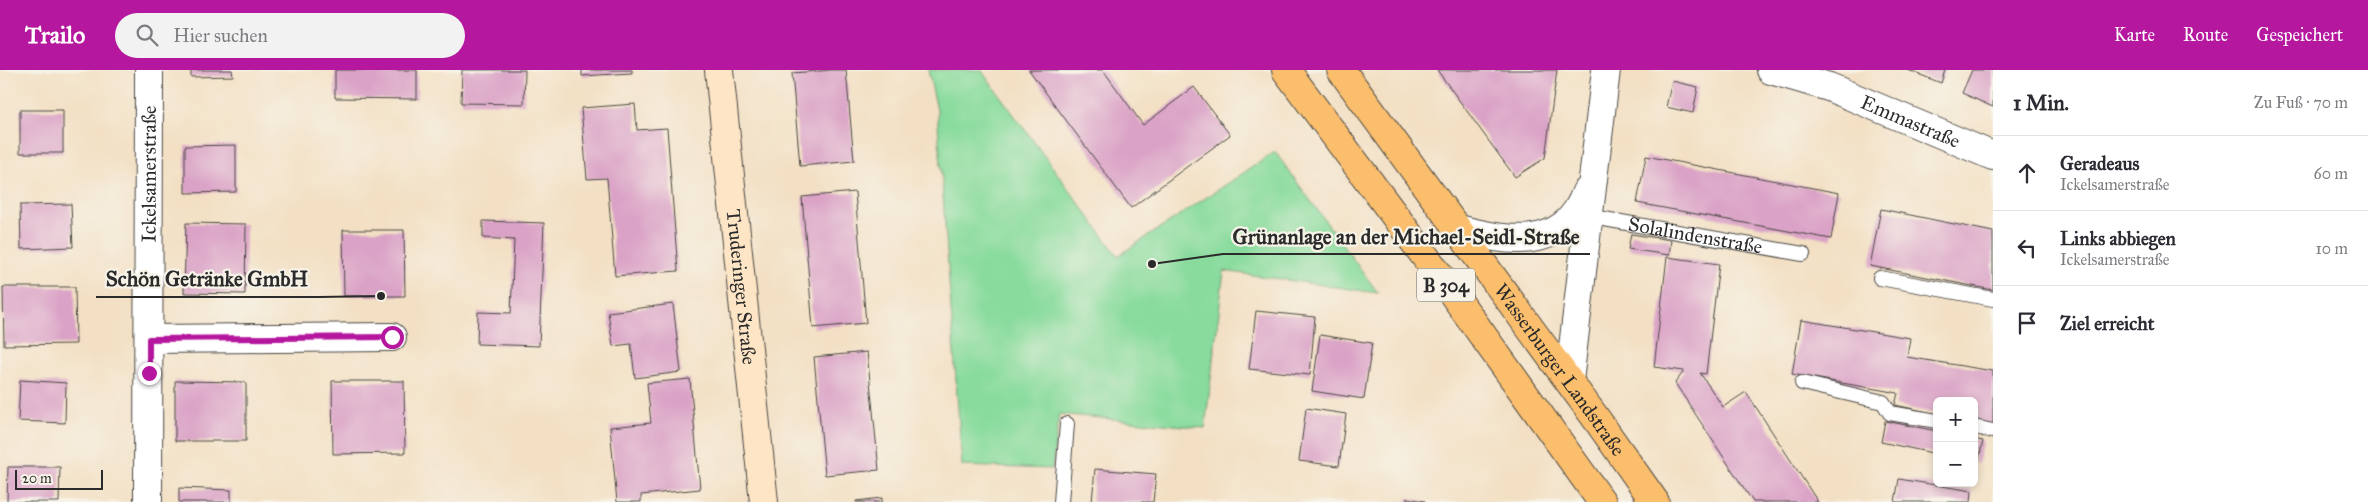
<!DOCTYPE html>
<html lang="de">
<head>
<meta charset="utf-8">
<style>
	body { margin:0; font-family:"IM FELL Great Primer",serif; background:#f2f2f3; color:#2b2b33 }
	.controls { position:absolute; right:15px; bottom:15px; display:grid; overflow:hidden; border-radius:8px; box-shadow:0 2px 8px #0003 }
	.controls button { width:45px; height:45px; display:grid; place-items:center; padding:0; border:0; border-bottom:1px solid #e1e1e2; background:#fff; color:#2b2b33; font:25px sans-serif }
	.scale { position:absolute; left:15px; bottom:12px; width:88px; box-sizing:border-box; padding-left:5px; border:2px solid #2b2b2b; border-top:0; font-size:14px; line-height:18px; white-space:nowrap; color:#2b2b2b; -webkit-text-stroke:4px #f7f3e8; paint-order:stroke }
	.stop { position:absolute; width:15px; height:15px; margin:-11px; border:4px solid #b5179e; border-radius:50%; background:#fff }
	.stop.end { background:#b5179e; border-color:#fff; box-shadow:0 1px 5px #0008 }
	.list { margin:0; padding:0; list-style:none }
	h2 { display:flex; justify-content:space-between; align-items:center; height:65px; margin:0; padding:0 20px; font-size:21px }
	h2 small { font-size:16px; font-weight:400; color:#7c7c81 }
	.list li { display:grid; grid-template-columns:32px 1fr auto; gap:15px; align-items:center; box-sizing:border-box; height:75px; padding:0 20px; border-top:1px solid #e1e1e2 }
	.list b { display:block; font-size:19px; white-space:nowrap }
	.list p { margin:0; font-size:16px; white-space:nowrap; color:#7c7c81 }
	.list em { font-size:16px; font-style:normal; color:#7c7c81 }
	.icon { flex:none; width:28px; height:28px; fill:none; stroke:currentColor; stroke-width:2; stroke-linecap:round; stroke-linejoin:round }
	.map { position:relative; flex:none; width:1993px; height:432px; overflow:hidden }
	header { display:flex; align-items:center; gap:30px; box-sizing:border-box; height:70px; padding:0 25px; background:#b5179e; color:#fff }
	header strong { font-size:24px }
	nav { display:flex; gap:28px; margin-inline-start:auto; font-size:18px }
	.search { width:350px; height:45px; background:#f2f2f3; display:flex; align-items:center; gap:12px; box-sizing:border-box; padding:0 18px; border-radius:28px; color:#7c7c81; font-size:19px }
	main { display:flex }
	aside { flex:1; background:#fff }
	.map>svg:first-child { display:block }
	.green { fill:#88db9c; stroke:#5a8364 }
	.building { fill:#daa2c6 }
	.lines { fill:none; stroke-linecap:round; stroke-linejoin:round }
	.lane-casing { stroke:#494642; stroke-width:16 }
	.street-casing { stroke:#494642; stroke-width:30 }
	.secondary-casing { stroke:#494642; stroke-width:30 }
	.primary-casing { stroke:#494642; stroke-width:30 }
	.lane { stroke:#fff; stroke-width:14 }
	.street { stroke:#fff; stroke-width:28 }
	.secondary { stroke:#fde5c5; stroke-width:28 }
	.primary { stroke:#fabe6d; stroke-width:28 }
	.route { stroke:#b5179e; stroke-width:6 }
	.labels { text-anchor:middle; stroke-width:4.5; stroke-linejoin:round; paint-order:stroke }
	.shield { fill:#f7f3e8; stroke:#686764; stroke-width:1 }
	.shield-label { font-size:19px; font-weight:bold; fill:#2b2b2b }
	.street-label { font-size:20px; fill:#2b2b2b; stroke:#f7f3e8 }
	.leader { fill:none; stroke:#2b2b2b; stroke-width:2 }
	.callout-dot { fill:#2b2b2b; stroke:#f7f3e8; stroke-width:2 }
	.callout-label { font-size:21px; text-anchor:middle; font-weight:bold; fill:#2b2b2b; stroke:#f7f3e8; stroke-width:4.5; stroke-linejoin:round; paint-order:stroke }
</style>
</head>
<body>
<header>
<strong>Trailo</strong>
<div class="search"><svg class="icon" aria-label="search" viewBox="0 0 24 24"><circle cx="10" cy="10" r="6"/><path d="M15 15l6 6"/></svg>Hier suchen</div>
<nav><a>Karte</a><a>Route</a><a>Gespeichert</a></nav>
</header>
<main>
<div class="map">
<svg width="1993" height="432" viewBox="0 0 1993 432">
	<rect width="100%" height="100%" fill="#f7f3e8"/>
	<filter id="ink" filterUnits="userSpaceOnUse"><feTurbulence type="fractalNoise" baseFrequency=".02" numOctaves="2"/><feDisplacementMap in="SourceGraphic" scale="10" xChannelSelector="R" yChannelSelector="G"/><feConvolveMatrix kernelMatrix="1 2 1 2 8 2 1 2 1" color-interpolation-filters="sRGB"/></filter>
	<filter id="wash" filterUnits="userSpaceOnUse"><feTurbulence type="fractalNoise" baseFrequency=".0096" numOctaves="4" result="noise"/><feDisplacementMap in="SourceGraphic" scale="20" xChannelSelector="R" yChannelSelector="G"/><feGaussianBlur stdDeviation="1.12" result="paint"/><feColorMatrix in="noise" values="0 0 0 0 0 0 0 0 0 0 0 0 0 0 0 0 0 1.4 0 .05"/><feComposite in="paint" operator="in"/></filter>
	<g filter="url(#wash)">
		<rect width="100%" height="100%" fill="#f3e0c4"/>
		<path class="green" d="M928,0H981L1118,186L1275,82L1378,223L1224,201L1205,358L1059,344L1052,399L962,396L937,40Z"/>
		<g id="blocks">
			<path class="building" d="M191,0H232L233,6L191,7Z
				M335,0H417V29L335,28Z
				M462,0H525L524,34L461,33Z
				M582,0H632V3L582,6Z
				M832,0H846L854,91L800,96L792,3Z
				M1029,0H1103L1143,55L1194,17L1230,65L1131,138Z
				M1437,0H1557L1545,88L1515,107Z
				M1908,0H1945L1941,13Z
				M1972,0H1993V37L1962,23Z
				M1672,11L1698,17L1693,43L1666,37Z
				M635,34L637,60L667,58L678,201L615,206L607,108L587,109L581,38Z
				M20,40H63V83H20Z
				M236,75V122L185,123V76Z
				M1646,86L1839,123L1831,169L1637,133Z
				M855,122L866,253L813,258L802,127Z
				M71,134L73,177L21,179L20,135Z
				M1881,139L1993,162V220L1870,196Z
				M483,151L544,153L539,276L477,274L478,242L511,243L514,170L483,168Z
				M186,153L246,154L245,224L184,223Z
				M343,160H404L405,226H344Z
				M1631,164L1671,170L1669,185L1628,179Z
				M1667,187L1719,194L1706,304L1700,303L1723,337L1746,322L1818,432H1753L1675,313L1684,301L1654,297Z
				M3,217H75L76,274L4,275Z
				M673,234L681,302L635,308L631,274L613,276L608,242Z
				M1256,241L1315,247L1310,305L1249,299Z
				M1801,250L1910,268L1907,287L1993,301V356L1974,352V331H1937V344L1895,335L1898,323L1792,304Z
				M1320,265L1372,273L1364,329L1312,321Z
				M867,282L879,400L825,405L814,287Z
				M690,309L700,419L641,425V432H617L610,357L651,353L647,313Z
				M20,310L66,313L65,353L18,351Z
				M175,311L246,312V371H175Z
				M332,311H404L405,383L333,384Z
				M1306,338L1346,344L1339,396L1299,391Z
				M1885,351L1937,361V384L1881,372Z
				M1974,369L1983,371L1978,393L1974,392Z
				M8,397H60L59,432H7Z
				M1095,399L1156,404L1153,432H1092Z
				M1899,409L1972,421L1971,432H1895Z
				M179,418L231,420V432H179Z
				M882,428V432H856V431Z
				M1407,428L1425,431L1424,432H1406Z"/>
		</g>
	</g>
	<g filter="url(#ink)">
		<use href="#blocks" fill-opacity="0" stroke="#494642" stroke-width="1"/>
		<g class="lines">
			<g class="lane-casing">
				<g id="lane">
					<path id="s1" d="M1587,146L1803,184"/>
					<path d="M1880,208L1993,229"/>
					<path d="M1802,313L1883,332L1890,343L1937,351"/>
					<path d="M1974,357L1993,361"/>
					<path d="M1061,432L1067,354"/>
				</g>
			</g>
			<g class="street-casing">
				<g id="street">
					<path id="s2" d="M1771,0L1829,17L1993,86"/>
					<path d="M1455,158C1506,172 1564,183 1586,122"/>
					<path d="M149,269L392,267"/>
					<path d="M1569,311L1606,0"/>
					<path id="s3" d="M148,432L149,0"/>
				</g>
			</g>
			<g class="secondary-casing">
				<g id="secondary">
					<path id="s4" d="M719,0L764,432"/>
				</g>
			</g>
			<g class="primary-casing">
				<g id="primary">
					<path d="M1286,0L1448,217L1602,432"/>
					<path id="s5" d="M1341,0L1595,347L1655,432"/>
				</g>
			</g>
			<use href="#lane" class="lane"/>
			<use href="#street" class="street"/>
			<use href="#secondary" class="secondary"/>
			<use href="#primary" class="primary"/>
		</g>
	</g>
	<g class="lines" filter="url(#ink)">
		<path class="route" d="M149,303V269L392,267"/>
	</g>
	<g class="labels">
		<rect class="shield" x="1417" y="198.5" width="58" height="33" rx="4"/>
		<g class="shield-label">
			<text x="1446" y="222">B 304</text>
		</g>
		<g class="street-label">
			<text dy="7" stroke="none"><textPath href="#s2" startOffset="149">Emmastraße</textPath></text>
			<text dy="7" stroke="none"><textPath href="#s3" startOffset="328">Ickelsamerstraße</textPath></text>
			<text dy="7" stroke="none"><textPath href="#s1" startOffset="110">Solalindenstraße</textPath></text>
			<text dy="7" stroke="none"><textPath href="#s4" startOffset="218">Truderinger Straße</textPath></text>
			<text dy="7" stroke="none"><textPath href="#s5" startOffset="371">Wasserburger Landstraße</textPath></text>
		</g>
	</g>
	<path class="leader" d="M1152 194L1223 184H1590M381 226L319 227H96"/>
	<g class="callout-dot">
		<circle cx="1152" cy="194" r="5"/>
		<circle cx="381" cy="226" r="5"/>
	</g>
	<g class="callout-label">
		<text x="1406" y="174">Grünanlage an der Michael-Seidl-Straße</text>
		<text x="207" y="216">Schön Getränke GmbH</text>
	</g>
</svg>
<div class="controls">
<button>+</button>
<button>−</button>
</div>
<div class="scale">20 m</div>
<div class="stop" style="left:392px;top:267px"></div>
<div class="stop end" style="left:149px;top:303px"></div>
</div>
<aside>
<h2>1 Min.<small>Zu Fuß · 70 m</small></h2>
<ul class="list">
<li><svg class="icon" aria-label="ahead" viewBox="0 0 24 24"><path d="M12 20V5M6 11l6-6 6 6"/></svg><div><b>Geradeaus</b><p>Ickelsamerstraße</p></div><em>60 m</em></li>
<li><svg class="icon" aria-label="left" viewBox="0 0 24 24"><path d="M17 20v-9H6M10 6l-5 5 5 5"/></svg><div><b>Links abbiegen</b><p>Ickelsamerstraße</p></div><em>10 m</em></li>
<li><svg class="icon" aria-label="arrive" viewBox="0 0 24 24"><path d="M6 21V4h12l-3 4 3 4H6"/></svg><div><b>Ziel erreicht</b></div></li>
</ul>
</aside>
</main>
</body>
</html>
